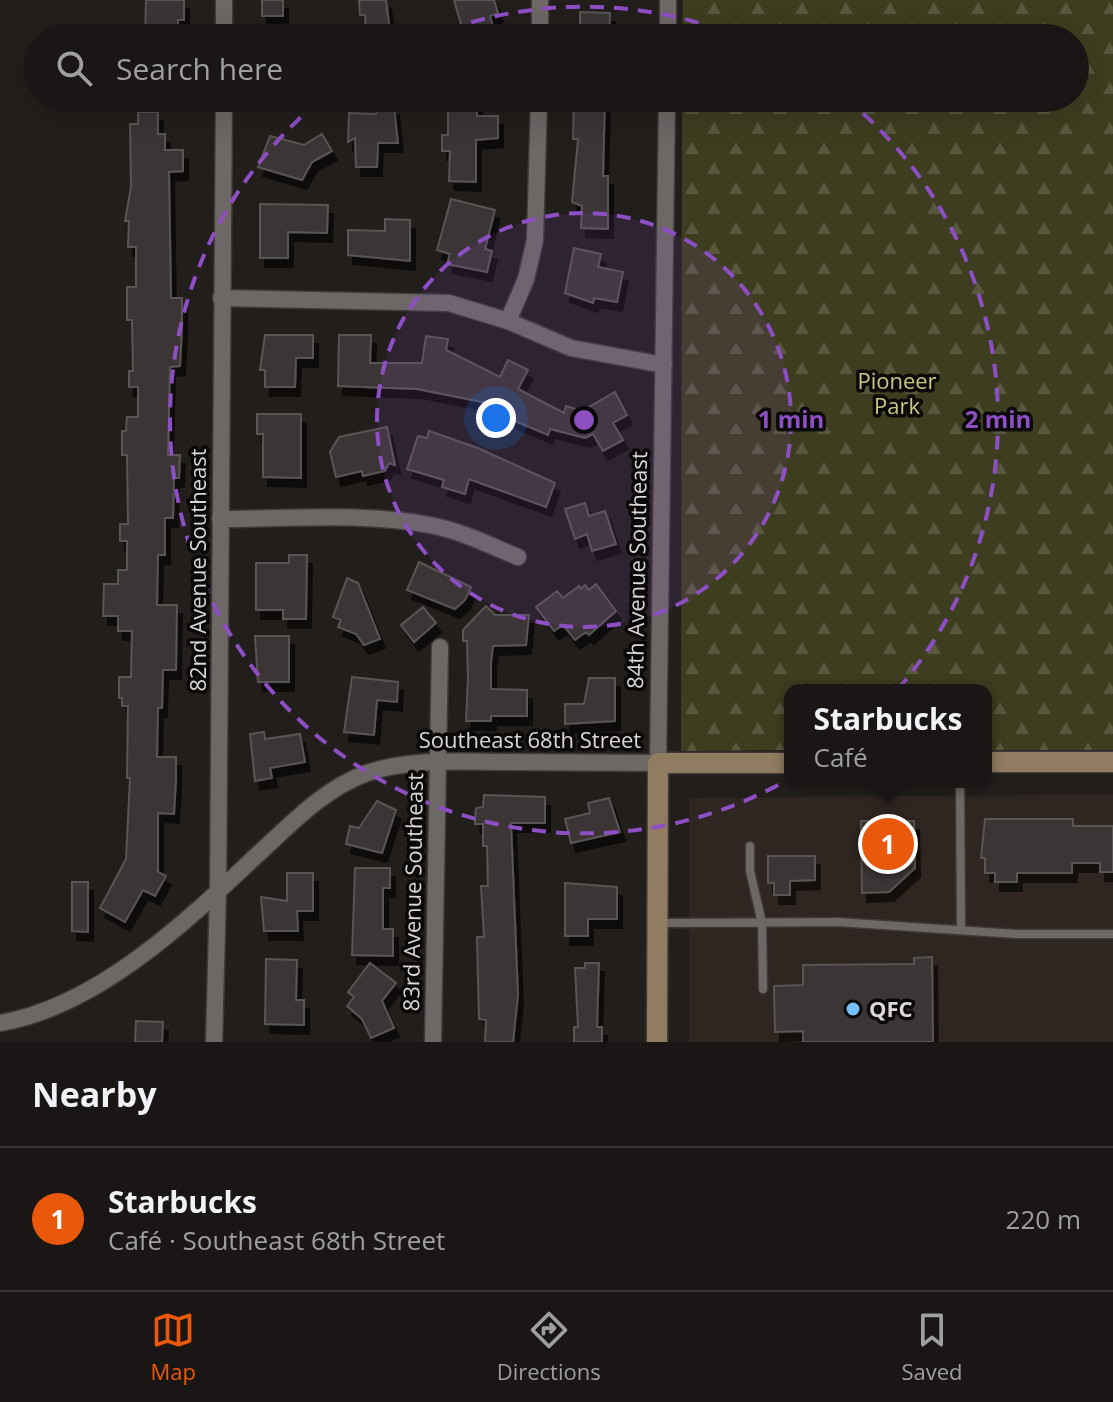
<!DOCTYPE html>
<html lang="en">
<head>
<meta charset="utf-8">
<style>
	body { margin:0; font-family:"Open Sans",sans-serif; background:#231f1e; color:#f1f3f6 }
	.you { position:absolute; left:496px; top:418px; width:28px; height:28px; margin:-20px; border:6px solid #fff; border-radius:50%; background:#1a73e8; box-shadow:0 0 0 12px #1a73e833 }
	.badge { display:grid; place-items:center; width:52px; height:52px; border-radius:50%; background:#ea580c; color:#fff; font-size:26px; font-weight:700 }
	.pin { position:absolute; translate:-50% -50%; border:4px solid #fff; box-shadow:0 2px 8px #0006 }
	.popup { position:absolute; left:784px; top:684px; width:208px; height:104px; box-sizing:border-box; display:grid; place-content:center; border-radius:16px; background:#1a1615; filter:drop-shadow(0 2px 6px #0005); font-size:26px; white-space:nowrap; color:#9f9fa0 }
	.popup b { font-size:30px; color:#f1f3f6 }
	.popup::after { content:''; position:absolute; left:50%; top:100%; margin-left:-16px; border:16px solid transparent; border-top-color:#1a1615 }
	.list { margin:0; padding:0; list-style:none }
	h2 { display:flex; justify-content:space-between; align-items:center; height:104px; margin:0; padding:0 32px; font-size:34px }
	h2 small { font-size:26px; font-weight:400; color:#9f9fa0 }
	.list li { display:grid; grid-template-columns:52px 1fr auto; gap:24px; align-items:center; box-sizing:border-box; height:144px; padding:0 32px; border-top:2px solid #383534 }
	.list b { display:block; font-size:30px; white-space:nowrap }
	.list p { margin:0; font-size:26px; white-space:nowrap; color:#9f9fa0 }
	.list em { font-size:26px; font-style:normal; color:#9f9fa0 }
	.icon { flex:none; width:44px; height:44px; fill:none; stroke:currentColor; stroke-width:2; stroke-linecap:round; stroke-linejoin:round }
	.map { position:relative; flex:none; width:1113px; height:1042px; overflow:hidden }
	.search { position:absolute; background:#1a1615; box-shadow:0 8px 32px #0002; left:24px; right:24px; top:24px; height:88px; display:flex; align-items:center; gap:20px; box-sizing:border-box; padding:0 28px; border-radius:44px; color:#9f9fa0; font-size:30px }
	.sheet { height:248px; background:#1a1615 }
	nav { display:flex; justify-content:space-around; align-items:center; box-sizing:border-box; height:112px; border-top:2px solid #383534; background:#1a1615; font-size:22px; color:#9f9fa0 }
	nav a { display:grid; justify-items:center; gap:4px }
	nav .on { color:#ea580c }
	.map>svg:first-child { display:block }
	.built { fill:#2f2521 }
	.forest { fill:url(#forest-firs) }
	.building { fill:#3a3535; stroke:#595454; stroke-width:2; filter:url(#shadow) }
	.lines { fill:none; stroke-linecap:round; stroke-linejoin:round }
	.lane-casing { stroke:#3d3a39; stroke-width:11 }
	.street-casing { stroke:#3d3a39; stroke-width:19 }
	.secondary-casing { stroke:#3d3a39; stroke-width:23 }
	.lane { stroke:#6d6866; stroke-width:8 }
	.street { stroke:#6d6866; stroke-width:16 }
	.secondary { stroke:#907c60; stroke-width:20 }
	.ring { fill:none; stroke:#8e4ec4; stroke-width:4; stroke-dasharray:14 10 }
	.poi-dot { fill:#77bff7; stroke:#0a0908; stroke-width:3 }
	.labels { text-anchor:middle; stroke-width:7; stroke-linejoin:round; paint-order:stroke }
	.park-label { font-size:22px; fill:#c7c881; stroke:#0a0908 }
	.street-label { font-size:22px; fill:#dad7d6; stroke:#0a0908 }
	.poi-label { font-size:22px; font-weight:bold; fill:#dad7d6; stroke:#0a0908; text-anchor:start }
	.centre { fill:#8e4ec4; stroke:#0a0908; stroke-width:4 }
	.ring-label { font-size:24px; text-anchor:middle; font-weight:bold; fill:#8e4ec4; stroke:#0a0908; stroke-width:7; stroke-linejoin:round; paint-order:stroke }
</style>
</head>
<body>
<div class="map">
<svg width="1113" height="1042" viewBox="0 0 1113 1042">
	<defs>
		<pattern id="forest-firs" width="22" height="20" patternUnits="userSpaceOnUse" patternTransform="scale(2)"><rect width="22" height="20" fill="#3d3d1f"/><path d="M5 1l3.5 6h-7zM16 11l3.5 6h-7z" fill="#58583f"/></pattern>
		<filter id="shadow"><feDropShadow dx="5" dy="9" stdDeviation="0" flood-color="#0009"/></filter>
	</defs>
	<rect width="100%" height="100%" fill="#221e1c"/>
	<path class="built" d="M1113,794V1042H689V798Z"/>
	<path class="forest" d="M683,0H1113V750H986V690H790V750L681,751L682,98H1075V38H682Z"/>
	<path class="building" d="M146,0H184V20H178V38H145Z
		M262,0H283V16H262Z
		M359,0H386L391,38H366L365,15H360Z
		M454,0H494L498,13L490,16L496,38H465Z
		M580,12L610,13L609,38H580Z
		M448,98H477V116H498V138L476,140V182L449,181L450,151H442V135H448Z
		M574,98H605L603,176H608V229L581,228L582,206L572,202L578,139H573Z
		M377,107H394L398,143H378L377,167H356L355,138L348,142L349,113L376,114Z
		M138,112H158V134H165V150H183V171L169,172L171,298H182V328L180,366L170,367L168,455H180L179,478H174L173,518H165V555H158L157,605H177L176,670H163L162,708H158L157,757H176V780L174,814L158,813V872L166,876L155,896L143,890L125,922L100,908L126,859L130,778H127L128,706H122V698H119V677H131L132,631H118V616H103L104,584H118V570H127V541H120V524H128L127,455H122V431H126L127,417H138V387H129V371H133L132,320H127V287H136V247H128L129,221H125L131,187L130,124H138Z
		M322,134L332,151L312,162L302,180L258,167L270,136L304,145Z
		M451,199L495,210L485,249L492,251L487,272L447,264L450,254L437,250Z
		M260,204L328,205L327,233L288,232V258H260Z
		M385,219L410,220V261L348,255V230L385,231Z
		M574,248L601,254L598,267L623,272L617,302L594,298L593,303L565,293Z
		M265,335H313V358H296L295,387H265V370H260Z
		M339,335H371L370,363H422L426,336L448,339L446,350L500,377L508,360L528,370L518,389L564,413L566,406L582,411L615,392L627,415L613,423L623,440L603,451L593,434L585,438L550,429L548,435L484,408L487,403L417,389L338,386Z
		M257,414H301V478L263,477V434H257Z
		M387,427L395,465L389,463L385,471L363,476L362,471L336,477L330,452L339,437Z
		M429,431L478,448L555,483L546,507L469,479L465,494L442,487L444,480L407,469L418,436L427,438Z
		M585,503L589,516L605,511L616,544L592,551L587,534L575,539L565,509Z
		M289,555H307L306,619H283V610H256V563H289Z
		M419,562L471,587L465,600L455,609L407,590Z
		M347,578L358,583L380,639L364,645L356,634L338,627L341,620L333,617Z
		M596,584L616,611L589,635L586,632L575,640L563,625L554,631L536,607L557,591L563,598L579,586L581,589L585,585L589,590Z
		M486,606L495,615H529L526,645L493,646L491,662V689L527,690V716H491V721H466L468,679L467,641H463V630Z
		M423,607L436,623L414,642L401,625Z
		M255,636H289V682H258Z
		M352,677L398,682L397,702L377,700L374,735L344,732Z
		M589,678H615V721L565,724V704H584Z
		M264,732L265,739L300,734L305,762L270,768L272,778L255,781L250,734Z
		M484,795L545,797V823H511L518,995L513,1042H485L486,1020L479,1019L477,937H484L481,886H488L487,846H483V824H475L476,808L483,807Z
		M609,798L620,832L571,843L565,819L590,813L588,803Z
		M377,801L396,810L382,853L346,844L350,826L359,828Z
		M985,819H1073V826H1113V872H1100V863H1072V873H1017V882H995V873H985V858H981Z
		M861,821H914L915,868L889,892L862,893Z
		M768,856H815V880L790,881V895H774V883H768Z
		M355,868H390V888H383V929H393V956L352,955Z
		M287,873H313V911H297L298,931H264L261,897L287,901Z
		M72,882H88V932L72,931Z
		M565,883L617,887V919H588V936H565Z
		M932,957L933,1042H803V1031L775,1032L774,986L803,985V965L914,964V958Z
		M266,959L297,960L296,1000H304V1025L265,1024Z
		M370,963L396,983L382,1001L394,1028L371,1038L362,1019L347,1006L354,997L348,992Z
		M585,963H599L597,1027H602V1042H574V1027H578L575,968H585Z
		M136,1021L163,1022L162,1042H135Z"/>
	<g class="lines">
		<g class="lane-casing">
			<path id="lane" d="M960,782L961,928
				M750,846V871L762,923L763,989
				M658,923L838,922L1016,934H1113"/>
		</g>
		<g class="street-casing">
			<path id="street" d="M224,38V0
				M540,38V0
				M668,38V0
				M221,298L449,303L508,321L571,348L664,365
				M508,321L526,279L535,240L539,98
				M220,519C289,519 363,512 430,525C461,531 489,545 518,557
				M0,1023C97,1007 187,921 256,856C290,825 323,789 367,773C411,758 461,762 506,762C557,762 607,763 658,763L667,98
				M214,1042L218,892L224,98
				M433,1042L440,647"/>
		</g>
		<g class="secondary-casing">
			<path id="secondary" d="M986,762H1113
				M657,1042L658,763H790"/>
		</g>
		<use href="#lane" class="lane"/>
		<use href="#street" class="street"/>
		<use href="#secondary" class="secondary"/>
	</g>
	<circle cx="584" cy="420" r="207" fill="#8e4ec4" fill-opacity=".12"/>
	<g class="ring">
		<circle cx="584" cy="420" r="207"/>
		<path d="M426 38A414 414 0 0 1 742 38M845 98A414 414 0 1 1 323 98"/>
	</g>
	<circle class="poi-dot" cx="853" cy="1009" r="8"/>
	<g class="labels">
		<g class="park-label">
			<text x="897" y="389">Pioneer<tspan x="897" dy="25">Park</tspan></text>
		</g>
		<g class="street-label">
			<text transform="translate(198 570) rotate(-90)" y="8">82nd Avenue Southeast</text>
			<text transform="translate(637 570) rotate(-89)" y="8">84th Avenue Southeast</text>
			<text x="530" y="748">Southeast 68th Street</text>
			<text transform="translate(413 892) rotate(-89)" y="8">83rd Avenue Southeast</text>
		</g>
		<g class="poi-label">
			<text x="869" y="1017">QFC</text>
		</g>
	</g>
	<circle cx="584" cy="420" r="12" class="centre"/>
	<g class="ring-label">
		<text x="791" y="428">1 min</text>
		<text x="998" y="428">2 min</text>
	</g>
</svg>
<div class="you"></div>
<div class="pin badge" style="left:888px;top:844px">1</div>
<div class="popup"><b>Starbucks</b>Café</div>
<div class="search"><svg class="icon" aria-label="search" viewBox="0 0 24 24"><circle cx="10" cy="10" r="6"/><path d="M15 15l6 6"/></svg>Search here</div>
</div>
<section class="sheet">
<h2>Nearby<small></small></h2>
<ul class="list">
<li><span class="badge">1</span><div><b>Starbucks</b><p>Café · Southeast 68th Street</p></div><em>220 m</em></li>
</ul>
</section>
<nav>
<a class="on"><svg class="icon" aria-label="map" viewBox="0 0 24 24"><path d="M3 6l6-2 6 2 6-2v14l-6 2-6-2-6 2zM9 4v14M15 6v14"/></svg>Map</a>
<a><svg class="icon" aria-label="directions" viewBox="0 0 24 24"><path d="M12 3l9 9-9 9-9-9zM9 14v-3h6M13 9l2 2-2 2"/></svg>Directions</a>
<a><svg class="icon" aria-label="saved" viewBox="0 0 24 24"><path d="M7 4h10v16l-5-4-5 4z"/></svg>Saved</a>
</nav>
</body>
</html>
